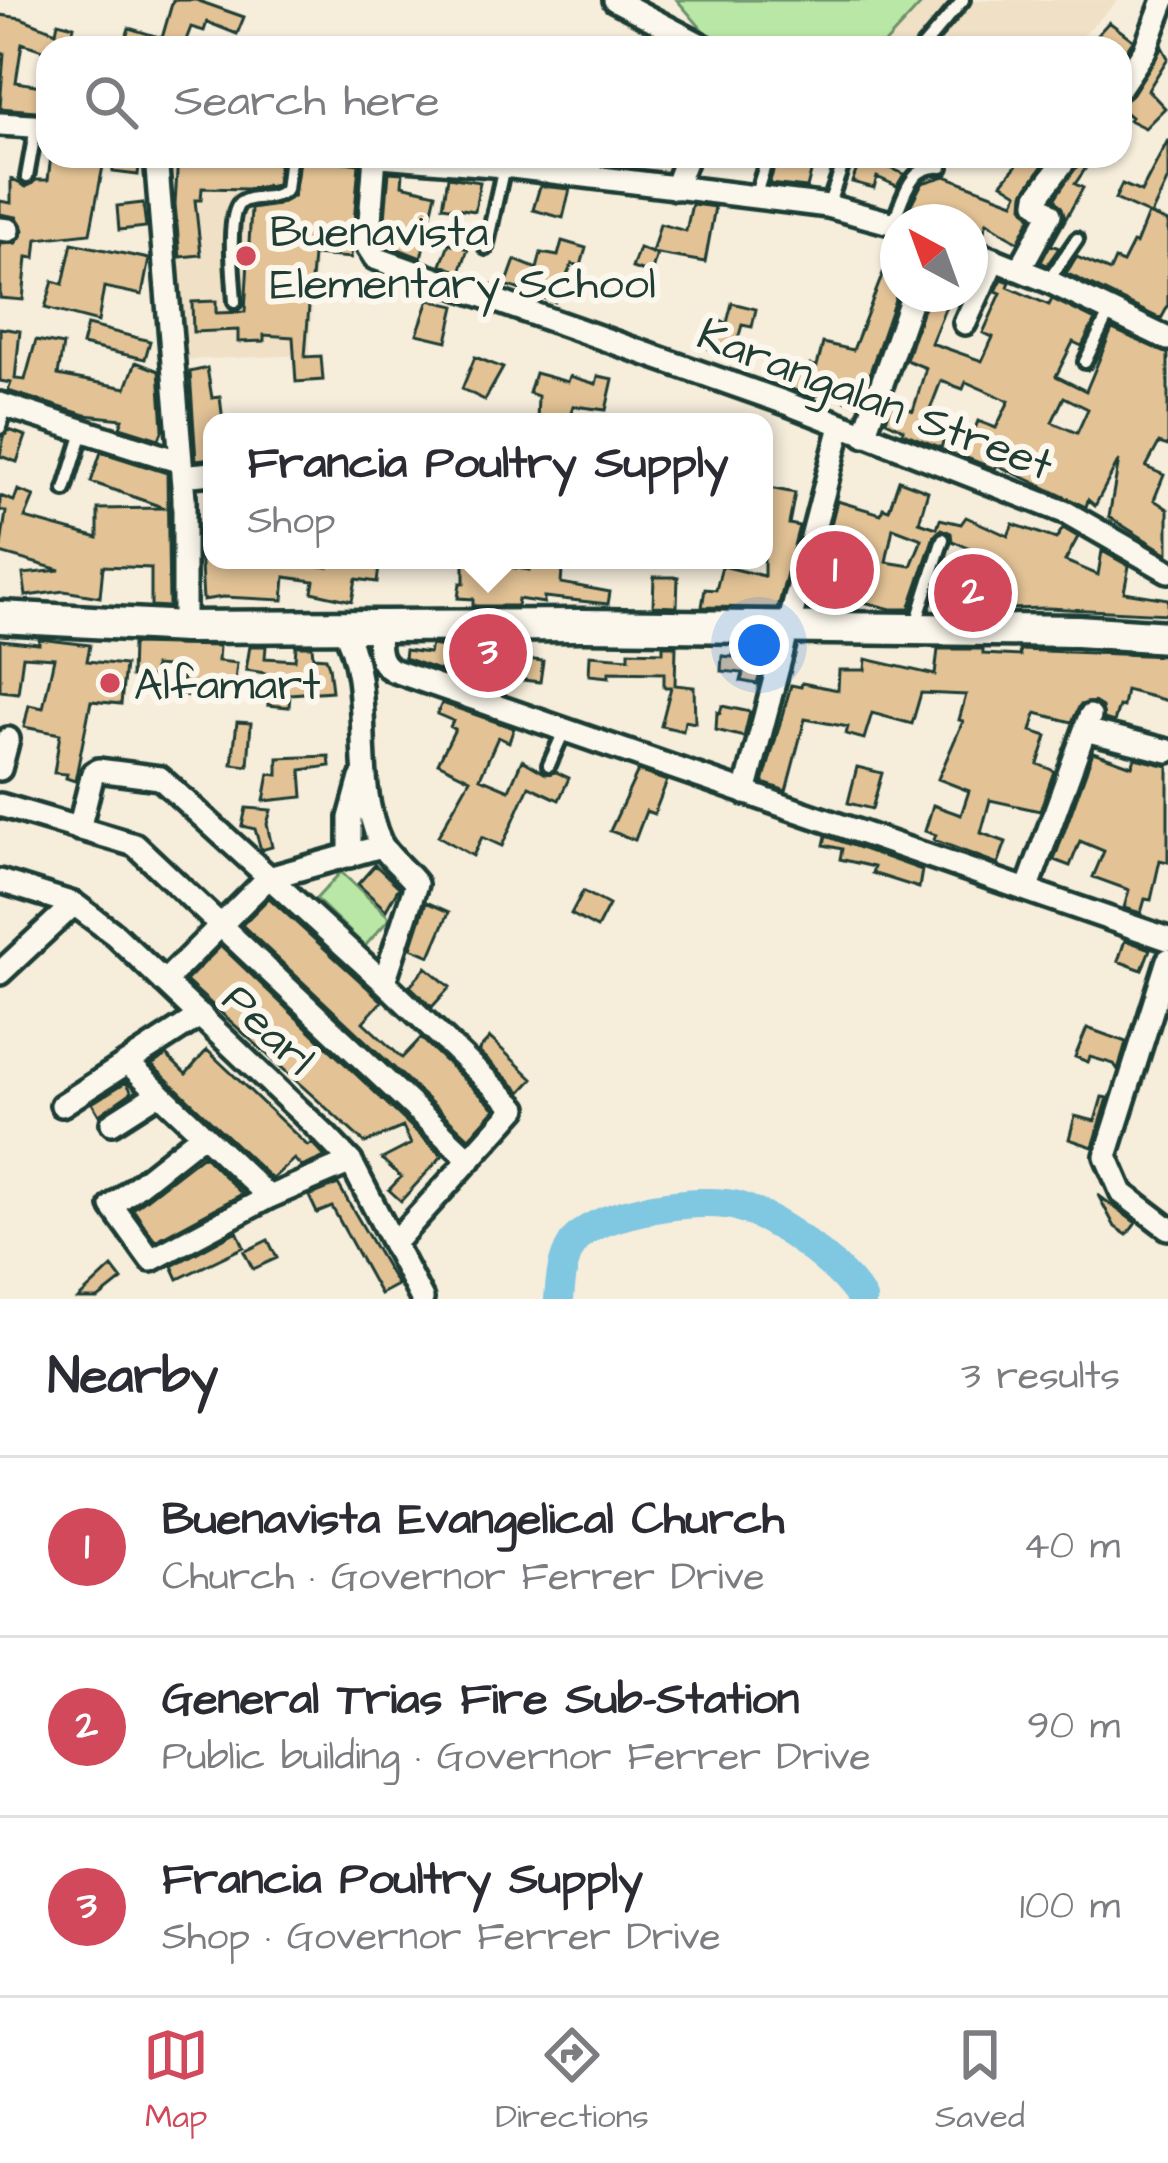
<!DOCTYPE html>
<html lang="en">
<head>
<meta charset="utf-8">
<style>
	body { margin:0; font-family:"Architects Daughter",sans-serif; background:#f2f2f3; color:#2b2b33 }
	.compass { position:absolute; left:880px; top:204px; width:108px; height:108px; border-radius:50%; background:#fff; box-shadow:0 3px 9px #0004; rotate:319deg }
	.you { position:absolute; left:759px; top:645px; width:42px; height:42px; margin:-30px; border:9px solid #fff; border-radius:50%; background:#1a73e8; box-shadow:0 0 0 18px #1a73e833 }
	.badge { display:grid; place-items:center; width:78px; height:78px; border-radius:50%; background:#d1495b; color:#fff; font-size:39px; font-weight:700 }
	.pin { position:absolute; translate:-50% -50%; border:6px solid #fff; box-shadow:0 3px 12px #0006 }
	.popup { position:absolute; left:203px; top:413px; width:570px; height:156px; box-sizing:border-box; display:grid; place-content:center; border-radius:24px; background:#fff; filter:drop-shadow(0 3px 9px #0005); font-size:39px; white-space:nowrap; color:#7c7c81 }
	.popup b { font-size:45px; color:#2b2b33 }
	.popup::after { content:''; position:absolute; left:50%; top:100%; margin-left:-24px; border:24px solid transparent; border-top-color:#fff }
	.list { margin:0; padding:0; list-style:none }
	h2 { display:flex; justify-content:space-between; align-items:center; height:156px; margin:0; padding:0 48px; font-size:51px }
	h2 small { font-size:39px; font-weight:400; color:#7c7c81 }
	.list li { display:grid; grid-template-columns:78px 1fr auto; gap:36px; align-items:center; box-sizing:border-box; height:180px; padding:0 48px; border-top:3px solid #e1e1e2 }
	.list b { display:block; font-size:45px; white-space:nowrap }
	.list p { margin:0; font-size:39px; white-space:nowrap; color:#7c7c81 }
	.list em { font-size:39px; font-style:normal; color:#7c7c81 }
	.icon { flex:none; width:66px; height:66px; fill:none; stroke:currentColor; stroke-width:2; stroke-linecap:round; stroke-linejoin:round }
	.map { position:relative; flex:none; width:1168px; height:1299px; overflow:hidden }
	.search { position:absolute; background:#fff; box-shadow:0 3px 9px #0004; left:36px; right:36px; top:36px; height:132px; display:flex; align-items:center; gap:30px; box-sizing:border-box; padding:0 42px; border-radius:36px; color:#7c7c81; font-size:45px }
	.sheet { height:696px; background:#fff }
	nav { display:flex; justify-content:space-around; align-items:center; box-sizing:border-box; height:168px; border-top:3px solid #e1e1e2; background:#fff; font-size:33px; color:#7c7c81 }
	nav a { display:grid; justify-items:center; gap:6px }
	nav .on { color:#d1495b }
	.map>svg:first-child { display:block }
	.built { fill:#f0e0c6 }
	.green { fill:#b9e7a5; stroke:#6c926c; stroke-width:3 }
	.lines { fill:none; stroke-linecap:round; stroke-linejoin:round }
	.river { stroke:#80c7e1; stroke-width:30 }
	.building { fill:#e3c396; stroke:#1f3d34; stroke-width:3; fill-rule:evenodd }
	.service-casing { stroke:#1f3d34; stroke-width:20 }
	.minor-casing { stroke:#1f3d34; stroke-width:30 }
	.secondary-casing { stroke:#1f3d34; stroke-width:39 }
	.service { stroke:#fbf7ec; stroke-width:10 }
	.minor { stroke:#fbf7ec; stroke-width:21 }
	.secondary { stroke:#fbf7ec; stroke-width:30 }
	.poi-dot { fill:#d1495b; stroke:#fbf7ec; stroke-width:4.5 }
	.labels { text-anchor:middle; stroke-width:12; stroke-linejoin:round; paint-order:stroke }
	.poi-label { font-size:45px; fill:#1f3d34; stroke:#fbf7ec; text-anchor:start }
	.street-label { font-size:45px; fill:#1f3d34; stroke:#fbf7ec }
</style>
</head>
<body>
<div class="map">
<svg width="1168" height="1299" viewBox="0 0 1168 1299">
	<rect width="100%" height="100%" fill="#f6eddb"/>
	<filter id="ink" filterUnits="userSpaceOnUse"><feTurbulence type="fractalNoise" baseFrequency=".00833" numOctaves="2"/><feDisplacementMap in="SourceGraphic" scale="24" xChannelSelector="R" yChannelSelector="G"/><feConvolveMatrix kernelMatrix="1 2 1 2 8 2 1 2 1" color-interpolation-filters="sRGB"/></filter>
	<g filter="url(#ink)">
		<path class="built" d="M925,0H1119L1070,48H881Z
			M169,156H323L309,355L183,360Z"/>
		<path class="green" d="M677,0H925L881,48H718Z
			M341,872L390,918L365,946L316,899Z"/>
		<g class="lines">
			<path class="river" d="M559,1299C561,1277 562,1255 577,1238C601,1211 703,1196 737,1206C779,1219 838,1263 862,1299"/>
		</g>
		<path class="building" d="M173,0H196L244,17L237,34L207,22L204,31L191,27L183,48H123L129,28L162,38Z
			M0,15L21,18L56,32L58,22L74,26L69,48L45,51L22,43L16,82L48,87V112L0,108L4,53L0,52Z
			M1109,22L1133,40L1125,52L1120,48H1085Z
			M1162,47L1168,58L1148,90L1165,108L1145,128L1129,120L1131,117L1120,108V102L1132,95Z
			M1168,140V179L1151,215L1115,199L1122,184L1141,192Z
			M51,156H105L90,233L37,239L35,258L27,257L23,300L0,298V244L16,243L24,230L17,217L0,214V201L11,203V179L26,187L36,180H48Z
			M111,156H140L138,175L113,172Z
			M178,156L204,157V161L279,163L277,184L248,189L202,188L201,200H195L201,255L180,257L175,204Z
			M300,156L359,164L351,258L313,255L305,357L321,356L323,380L296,382L293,337L264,335V341L238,342V330L193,332L192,302L216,301V313L245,312L251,209L277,205L294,196Z
			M778,156L814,160L807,188L769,184Z
			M862,156H882L879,163L904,174L897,186L877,177L874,188L852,182Z
			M1024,156H1049L1024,193L1023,206L1031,217L1018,242L987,222L982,237L970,232V222H937L909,208L922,183L945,176L1014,202L1018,193L1002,183Z
			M1083,156H1094L1075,184L1083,188L1051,245L1059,248L1047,265L1041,262L1065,216L1055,198Z
			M389,172L403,173L402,185L436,193L421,258L383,243Z
			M448,177L480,182L475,211L443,206Z
			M540,186L570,189L563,218L533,210Z
			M143,203L146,227L119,230L117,206Z
			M692,204L715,207L705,262L652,253L657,254L651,274L632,268L639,248L652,253L660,224L686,231Z
			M1148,214L1168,222V306L1161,319L1066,273L1077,257L1110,271L1115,260L1123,263L1133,243L1136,244Z
			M896,240L898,291L859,404L834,397L832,401L817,394L815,398L783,386L787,368L808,373L810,365L817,366L823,343L853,350Z
			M562,241L586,248L581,266L572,264L555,302L506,285L515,260L537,269L541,253L558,256Z
			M72,243L149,259L142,295L104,287L98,322L45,308L53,281L63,284Z
			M449,243L468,249L460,272L441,265Z
			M1002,279L1010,282L1008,287L1049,305L1052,299L1095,320L1082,346L1073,342L1056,376L1086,391L1112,329L1168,354V446L1159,443L1146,467L1164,475L1154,500L1168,509V554L1109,517L1119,460L1095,506L1088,500L1086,507L997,465L995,469L964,457L978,421L996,428L1009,401L966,382L963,389L941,381L924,425L946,432L941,448L903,433V429L886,421L892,401L913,411L926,368L906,360L928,294H951L931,343L982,361L993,337L983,333L1001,293L996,291ZM1064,397L1088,409L1077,433L1052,422Z
			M429,300L455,306L447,341L417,334Z
			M732,303L756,309L752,327L742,325L733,356L708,348L717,320L727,323Z
			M87,325L150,341L145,359L82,345Z
			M0,328L20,331L15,379L25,380L36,340L63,345L58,375L126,388L136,362L159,371L163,429L159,439L120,427L123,419L85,415L8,391L11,383L0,381Z
			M475,357L503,368L485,400L462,389Z
			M207,368L212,398L220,397L223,421L212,422V458L196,460L190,372Z
			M535,373L568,382L570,376L596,384L598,376L613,379L606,410L573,406L568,422H537L538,396L529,393Z
			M9,430L26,436L17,462L0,456L4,437Z
			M101,452L167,473L169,607L151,606V568L103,566L100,597L64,591L26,596L23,574L60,570L0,553L6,512L0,510V496L14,501L18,490L34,496L25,518L98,538V509L165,508L91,482Z
			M899,480L928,491L919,522L937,528L940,519L961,524L966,517L1008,536L1013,524L1056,539L1063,528L1078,537L1065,561L1098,575L1102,551L1129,566L1124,592L1168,599V614L1048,608L953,610L972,549L952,541L951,533L942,529L934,536L909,609H891L852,599L850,605H810L837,501L881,514L883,508L889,510ZM893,528L922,539L911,566L886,562Z
			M764,487L795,493L789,524L799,526L778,608L702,607L705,589L716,590L722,566L764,576Z
			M199,531L212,532V560L281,561L328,567L329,560H380L377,582L356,579L352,601L312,592L314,581L285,577L283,600L223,597L203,600Z
			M464,560L529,570L530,560H563L561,583L610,592L608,604L544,597V603L518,599L517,606H473V599L458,598L460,583H464Z
			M654,577H678L677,607L653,606Z
			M39,639L90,645L87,661L125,665L121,704L91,701L75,781L66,778L67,774L54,773L60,734L24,727L29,705L43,708L54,658L23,656L18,693L0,691V640L39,644Z
			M132,644L219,646L218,661L237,663L233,699L181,695L184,668L154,666V677H131Z
			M431,645L474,652L475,645L520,646L518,658L543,661L540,682L506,678L501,692L404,658L405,650L429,653Z
			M250,646H266L265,658L295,660L296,646H312L313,657L326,658L329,666L332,691L290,694L289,707L268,705L265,673L246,670Z
			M663,646H676L675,685L694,687L695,723L685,721L683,731L661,726L671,687H664V673L609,672V677L589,675L590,655L629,658V651L663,652Z
			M734,646L768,647L757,684L741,681L743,673L721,671L722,656L733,657Z
			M938,649H983V654L1020,656L1019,650L1167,656L1168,701L1126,690L1123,707L1119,706L1114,722L1104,719L1102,707L1094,702L1080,705L1072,722L1036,713L1031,731L1047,736L1038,764L1054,771L1040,811L990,800L981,833L1006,842L998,864L934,840L936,835L925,831L933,805L961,815L969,791L938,779L963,721L959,720L966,695L921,693L912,724L872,713L864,739L846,734L848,727L805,719L786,791L763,783L791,685L801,687L802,683L838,690L839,670H865L866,659L935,675Z
			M442,703L514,728L509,742L498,737L480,778L509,790L522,760L546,774L556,772L569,778L559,800L529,786L502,846L482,837L473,856L438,836L470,779L438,763L455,729L450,727L453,721L437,714Z
			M722,706L750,712L744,737L716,730L717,712L720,713Z
			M237,722L251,723L248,766L232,764Z
			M1093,752L1132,766L1135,758L1168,766V862L1160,860L1151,900L1145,899L1141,913L1124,908L1129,890L1093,877L1104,851L1080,841L1070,866L1054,860Z
			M329,756L330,766L301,770L303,797L264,801L269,774L278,775V758Z
			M857,767L882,773L872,809L848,803Z
			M638,771L667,781L654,814L646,811L635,840L610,831Z
			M246,808L271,810L267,824L272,847L261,850L255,829L242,826Z
			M826,836L922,870L919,888L872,873L874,867L840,859L842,849L824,845Z
			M375,865L399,887L386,910L358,884Z
			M583,891L609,905L597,928L571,914Z
			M269,898L382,1001L363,1022L402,1058L421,1038L495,1109L469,1138L242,925Z
			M426,902L449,912L430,956L411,948Z
			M1125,940L1150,949L1142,970L1118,961Z
			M221,946L442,1156L401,1201L389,1190L401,1177L382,1159L411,1144L403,1127L365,1143L186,981Z
			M426,967L450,987L432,1007L410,986Z
			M1087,1028L1126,1042L1118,1070L1114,1064L1090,1057L1088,1062L1075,1057Z
			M490,1038L533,1079L521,1092L478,1051Z
			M207,1050L308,1146L312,1143L325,1157L302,1167L294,1159L272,1179L152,1065L166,1055L186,1074Z
			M126,1082L132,1092L99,1115L92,1103Z
			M1102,1097L1108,1098L1093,1147L1069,1139L1075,1116L1095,1121Z
			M203,1155L242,1194L155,1241L133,1209Z
			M338,1184L397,1285L380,1294L332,1207L317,1213L309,1196Z
			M1098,1195L1136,1223L1127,1235L1115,1227Z
			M237,1231L244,1247L178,1279L172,1266Z
			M268,1240L277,1258L253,1269L244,1252Z
			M112,1267L122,1280L98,1299H78Z"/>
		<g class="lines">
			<g class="service-casing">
				<path id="service" d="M922,48L963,0
					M27,177L36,127
					M755,197L768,156
					M828,206L846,156
					M893,223C904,197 909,164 942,167
					M486,248L504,166
					M1048,281L1077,239
					M235,302C234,282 226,216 240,203C250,194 271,202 286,190L290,156
					M1085,362L1110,311
					M0,428L6,405
					M65,490L83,432
					M915,627L943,539
					M549,765L565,729"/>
			</g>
			<g class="minor-casing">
				<path id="minor" d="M615,0L707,48
					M1120,87L1145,50L1164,0
					M0,124L48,127
					M156,156L184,498V627
					M375,156L368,247L375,258L786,403L1067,513L1168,571
					M381,156L504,166L828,206L898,225
					M675,188L687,156
					M0,229L9,230
					M970,250L1048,281L1168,339
					M1020,269L1050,214L1037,202L1038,196L1068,156
					M965,323L994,259
					M0,404L181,462
					M864,435L913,294
					M182,476L212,473
					M341,624C378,685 349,774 380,842C388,858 406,870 416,884L384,982
					M378,625C379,642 375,661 392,670L1168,939
					M1085,730L1168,751
					M0,769L8,739
					M745,793L841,426
					M0,805L135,845L470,1160
					M79,829L93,773L98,770L160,778L384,982L516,1108L395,1242
					M350,856V818L361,778
					M0,881L74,904L114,934L325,1135L351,1162L422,1299
					M1027,890L1090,716
					M1168,960L1106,1156L1122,1193L1168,1228
					M0,973L74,904
					M164,982L268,878L382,846
					M129,1064L269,1197
					M62,1105L201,1015
					M112,1123L159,1093
					M203,1134L112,1206L151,1260L269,1197L351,1162"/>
			</g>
			<g class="secondary-casing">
				<path id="secondary" d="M0,617L184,627L583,625L1077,631L1168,637"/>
			</g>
			<use href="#service" class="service"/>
			<use href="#minor" class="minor"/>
			<use href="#secondary" class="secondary"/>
		</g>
	</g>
	<g class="poi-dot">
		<circle cx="246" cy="256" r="12"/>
		<circle cx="110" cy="683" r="12"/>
	</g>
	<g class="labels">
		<g class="poi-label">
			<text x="270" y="246">Buenavista<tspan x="270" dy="52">Elementary School</tspan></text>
			<text x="134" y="699">Alfamart</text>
		</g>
		<g class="street-label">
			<text transform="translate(876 398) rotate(21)" y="16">Karangalan Street</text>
			<text transform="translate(270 1028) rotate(44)" y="16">Pearl</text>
		</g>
	</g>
</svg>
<svg class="compass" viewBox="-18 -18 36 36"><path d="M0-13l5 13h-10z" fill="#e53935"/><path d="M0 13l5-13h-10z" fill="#7c7c81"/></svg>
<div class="you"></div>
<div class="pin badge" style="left:835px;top:570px">1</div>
<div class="pin badge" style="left:973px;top:593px">2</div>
<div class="pin badge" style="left:488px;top:653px">3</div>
<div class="popup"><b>Francia Poultry Supply</b>Shop</div>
<div class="search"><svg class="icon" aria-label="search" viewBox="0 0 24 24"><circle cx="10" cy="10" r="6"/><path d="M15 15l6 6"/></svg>Search here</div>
</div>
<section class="sheet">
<h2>Nearby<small>3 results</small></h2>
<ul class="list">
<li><span class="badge">1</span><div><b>Buenavista Evangelical Church</b><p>Church · Governor Ferrer Drive</p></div><em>40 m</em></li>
<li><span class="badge">2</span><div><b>General Trias Fire Sub-Station</b><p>Public building · Governor Ferrer Drive</p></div><em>90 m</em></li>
<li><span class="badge">3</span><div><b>Francia Poultry Supply</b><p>Shop · Governor Ferrer Drive</p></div><em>100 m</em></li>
</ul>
</section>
<nav>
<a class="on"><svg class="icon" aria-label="map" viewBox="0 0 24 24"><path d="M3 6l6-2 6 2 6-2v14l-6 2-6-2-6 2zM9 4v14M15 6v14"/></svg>Map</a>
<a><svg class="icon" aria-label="directions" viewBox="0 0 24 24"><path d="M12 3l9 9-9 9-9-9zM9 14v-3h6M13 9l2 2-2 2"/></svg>Directions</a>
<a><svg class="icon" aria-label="saved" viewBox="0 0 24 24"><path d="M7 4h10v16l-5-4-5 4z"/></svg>Saved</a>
</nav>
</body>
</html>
